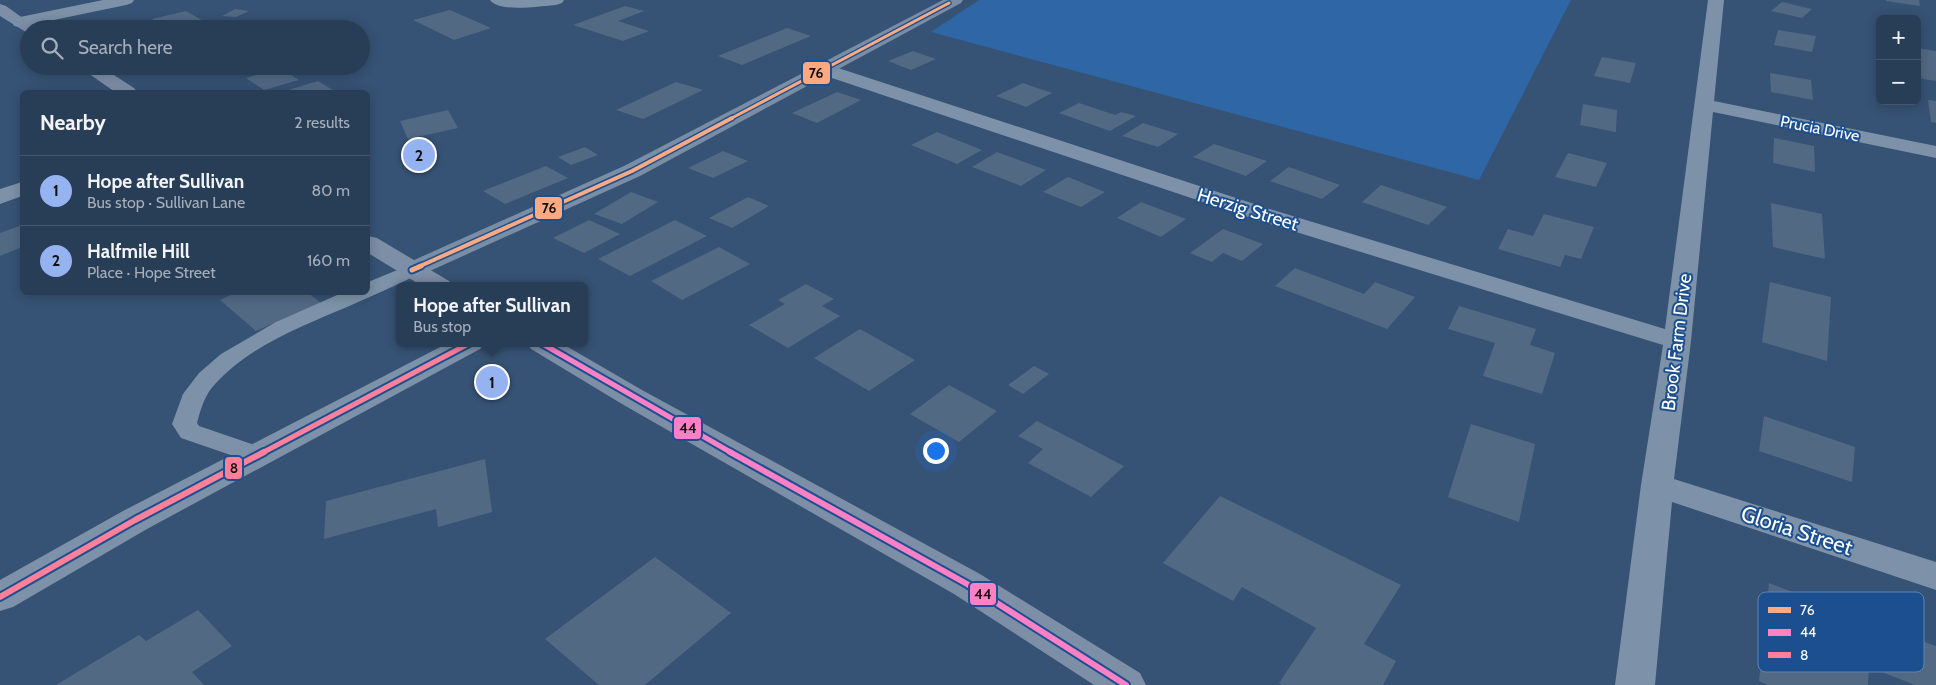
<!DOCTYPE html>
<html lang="en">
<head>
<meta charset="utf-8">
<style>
	body { margin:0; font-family:Cabin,sans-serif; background:#30455d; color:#f1f3f6 }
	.controls { position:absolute; right:15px; top:15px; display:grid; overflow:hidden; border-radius:8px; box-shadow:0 2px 12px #0003 }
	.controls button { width:45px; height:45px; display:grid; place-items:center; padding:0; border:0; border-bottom:1px solid #44576d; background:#283e57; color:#f1f3f6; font:25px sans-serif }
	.you { position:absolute; left:935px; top:450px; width:18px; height:18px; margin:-12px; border:4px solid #fff; border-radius:50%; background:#1a73e8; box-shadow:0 0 0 8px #1a73e833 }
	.badge { display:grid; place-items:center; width:32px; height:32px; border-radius:50%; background:#95b2f1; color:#111; font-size:16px; font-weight:700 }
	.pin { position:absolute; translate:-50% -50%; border:2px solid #fff; box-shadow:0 1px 5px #0006 }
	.popup { position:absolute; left:396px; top:282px; width:192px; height:65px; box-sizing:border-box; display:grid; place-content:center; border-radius:8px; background:#283e57; filter:drop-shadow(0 1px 4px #0005); font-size:16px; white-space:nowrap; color:#a5aeba }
	.popup b { font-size:19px; color:#f1f3f6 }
	.popup::after { content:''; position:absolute; left:50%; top:100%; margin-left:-10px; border:10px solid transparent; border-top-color:#283e57 }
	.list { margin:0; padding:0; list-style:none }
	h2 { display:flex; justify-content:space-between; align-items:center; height:65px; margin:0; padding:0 20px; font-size:21px }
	h2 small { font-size:16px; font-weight:400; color:#a5aeba }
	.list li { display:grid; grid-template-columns:32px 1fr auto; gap:15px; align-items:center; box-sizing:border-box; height:70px; padding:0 20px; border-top:1px solid #44576d }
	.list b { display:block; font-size:19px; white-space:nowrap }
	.list p { margin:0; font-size:16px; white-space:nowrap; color:#a5aeba }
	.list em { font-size:16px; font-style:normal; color:#a5aeba }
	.icon { flex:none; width:28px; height:28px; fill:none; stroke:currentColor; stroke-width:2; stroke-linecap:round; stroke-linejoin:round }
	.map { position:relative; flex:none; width:1936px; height:685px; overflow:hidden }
	.search { position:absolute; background:#283e57; box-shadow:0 2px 12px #0003; left:20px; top:20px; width:350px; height:55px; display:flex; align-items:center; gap:12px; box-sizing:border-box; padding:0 18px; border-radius:28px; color:#a5aeba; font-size:19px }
	.panel { position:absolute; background:#283e57; box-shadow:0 2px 12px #0003; left:20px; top:90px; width:350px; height:205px; border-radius:8px }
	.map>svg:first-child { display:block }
	.green { fill:#2f66a5 }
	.building { fill:#526984 }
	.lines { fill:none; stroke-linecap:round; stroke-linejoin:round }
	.service { fill:#7d92a8; fill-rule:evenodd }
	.minor { fill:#7d92a8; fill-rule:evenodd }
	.secondary { fill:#798da4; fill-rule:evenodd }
	.primary { fill:#7d8ea7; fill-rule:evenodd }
	.bus-1-far2-casing { stroke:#1b4f8f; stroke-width:5.5 }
	.bus-1-far1-casing { stroke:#1b4f8f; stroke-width:7 }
	.bus-1-casing { stroke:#1b4f8f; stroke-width:9 }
	.bus-2-far1-casing { stroke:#1b4f8f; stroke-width:9 }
	.bus-2-casing { stroke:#1b4f8f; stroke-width:10 }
	.bus-3-far1-casing { stroke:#1b4f8f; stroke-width:9 }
	.bus-3-casing { stroke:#1b4f8f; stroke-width:10 }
	.bus-1-far2 { stroke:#ffa980; stroke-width:3 }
	.bus-1-far1 { stroke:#ffa980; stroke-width:4 }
	.bus-1 { stroke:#ffa980; stroke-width:5 }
	.bus-2-far1 { stroke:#ff80c5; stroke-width:5 }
	.bus-2 { stroke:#ff80c5; stroke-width:6 }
	.bus-3-far1 { stroke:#ff8098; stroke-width:5 }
	.bus-3 { stroke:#ff8098; stroke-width:6 }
	.labels { text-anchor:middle; stroke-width:4; stroke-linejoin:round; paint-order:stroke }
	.far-street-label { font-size:16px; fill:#fff; stroke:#1b4f8f }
	.street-label { font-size:19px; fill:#fff; stroke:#1b4f8f }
	.near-street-label { font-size:22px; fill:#fff; stroke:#1b4f8f }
	.key { fill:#1b4f8f; stroke:#5f84b1; stroke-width:1 }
	.key-label { font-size:14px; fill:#fff }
	.line-badge { stroke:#1b4f8f; stroke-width:2 }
	.pale-badge-label { font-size:14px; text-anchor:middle; font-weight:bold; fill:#111 }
</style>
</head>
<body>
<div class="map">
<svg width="1936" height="685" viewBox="0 0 1936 685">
	<rect width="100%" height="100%" fill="#365274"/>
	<path class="green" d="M979,0H1571L1479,180L931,32Z"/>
	<path class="building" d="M1886,0H1919L1920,6L1886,1Z
		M1782,2L1812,9L1802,18L1771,11Z
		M625,6L644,11L618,21L649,31L623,41L573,25Z
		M235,9L249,11L236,17L222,16Z
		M450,10L491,28L454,40L413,20Z
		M186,11L205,22L178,29H168L152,19Z
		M787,28L811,36L742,65L718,56Z
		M1778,30L1816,36L1812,52L1774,45Z
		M1917,48L1936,51V81L1917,78Z
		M913,51L936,59L911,70L888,61Z
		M1602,57L1636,63L1630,83L1594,76Z
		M219,66H249V67L228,73Z
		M280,68L299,80L264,90L246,78Z
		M1770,73L1811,80L1813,100L1771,92Z
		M318,81L336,92H282Z
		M676,82L703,90L643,119L616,110Z
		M1023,83L1052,93L1026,107L996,96Z
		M837,92L861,100L817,123L792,113Z
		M1928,100L1936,101V123L1931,122Z
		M1079,103L1115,115L1121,112L1136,116L1110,131L1059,113Z
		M1583,104L1617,110L1616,132L1580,125Z
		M448,110L458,128L408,139L400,121Z
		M1143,123L1178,134L1158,147L1122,136Z
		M937,132L982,150L957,164L911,145Z
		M1774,138L1814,146L1815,172L1773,163Z
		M1214,144L1267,161L1246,176L1193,157Z
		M585,147L598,155L571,165L558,157Z
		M723,151L748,161L713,178L688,168Z
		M997,152L1046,170L1021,186L972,167Z
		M1568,153L1607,163L1596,187L1555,177Z
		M546,166L568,178L505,204L483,191Z
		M1289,167L1340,185L1322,199L1270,181Z
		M1068,177L1105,192L1081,207L1043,192Z
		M1381,185L1447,207L1428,225L1362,202Z
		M631,192L658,202L622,224L594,214Z
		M748,197L769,206L732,228L709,218Z
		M1141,202L1186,219L1161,237L1117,218Z
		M1771,203L1822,214L1825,259L1773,247Z
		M1544,214L1594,227L1581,259L1565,255L1560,267L1498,249L1508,229L1533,236Z
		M589,220L620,234L584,253L553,238Z
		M675,220L707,236L630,276L598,259Z
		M22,225V247L0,256V233Z
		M1223,229L1263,244L1242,261L1223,253L1212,262L1190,253Z
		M719,247L750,264L682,300L651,281Z
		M1295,268L1364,294L1375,282L1415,297L1387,329L1275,286Z
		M1770,282L1831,297L1827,361L1762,342Z
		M806,284L834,299L822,306L840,316L788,348L749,325L785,304L778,300Z
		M237,292H307L321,303L256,331L220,300Z
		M1459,306L1536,329L1530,345L1555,353L1542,394L1483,376L1495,343L1448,329Z
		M860,329L915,360L869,391L814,358Z
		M1034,366L1049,374L1023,394L1008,385Z
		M949,385L997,411L959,442L910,414Z
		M1764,416L1855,447L1852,482L1759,451Z
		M1037,421L1124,466L1091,497L1028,463L1043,449L1018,436Z
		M1471,424L1535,444L1519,522L1448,497Z
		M485,459L492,512L438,527L436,509L324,539L326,501Z
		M1220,496L1401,585L1364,644L1396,661L1383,685H1282L1279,683L1316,628L1242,587L1233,601L1163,563Z
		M655,557L731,613L645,685H599L545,639Z
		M1769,583L1936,646V685H1915L1869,667L1868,685H1768L1759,681Z
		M198,610L232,646L192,672L204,685H56L139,635L146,641Z"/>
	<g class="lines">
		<path class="service" d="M412,264L419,266L422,270L419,274C395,286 371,296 347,307C302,326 250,346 216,383C205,394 201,408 197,423L199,426L266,449L270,455L266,461L257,464L248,461L181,438L172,424L183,394L199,373L221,354L276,322L344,292H368V282Z"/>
		<path class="minor" d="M103,0H134L132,3L126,5L20,27L14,26L12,22L14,18L20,17Z
			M490,0H564L562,3L556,5C541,6 499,13 490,0Z
			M1708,0H1724L1714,101L1936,146V158L1713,112L1691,341L1674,479L1936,562V590L1672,502L1655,685H1615L1641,485L1663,345L1257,220L817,73L814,69L817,65L823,64L829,65L1273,210L1665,329Z
			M22,182V196L0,204V189Z
			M448,343H484L480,349L147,529L13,607L0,611V580L123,511Z"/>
		<path class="secondary" d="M943,0H963L961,3L640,176L421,275L412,278L403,275L399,270L403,265L624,166Z"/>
		<path class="primary" d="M0,4L6,6L38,29H29V34L0,16Z
			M78,66H100L134,88L137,92H115Z
			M368,236L377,238L449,281L453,286H422L368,253Z
			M527,343H561L642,390L980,574L1140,673L1146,685H1094L954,594L622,404L531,349Z"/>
		<g class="bus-1-far2-casing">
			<path id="bus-1-far2" d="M730,119L949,3"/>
		</g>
		<g class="bus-1-far1-casing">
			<path id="bus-1-far1" d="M418,267L632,171L732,118"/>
		</g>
		<g class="bus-1-casing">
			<path id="bus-1" d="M412,270L421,266"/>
		</g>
		<g class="bus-2-far1-casing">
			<path id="bus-2-far1" d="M541,343L732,453"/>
		</g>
		<g class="bus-2-casing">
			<path id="bus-2" d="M730,452L967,584L1126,685"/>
		</g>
		<g class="bus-3-far1-casing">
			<path id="bus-3-far1" d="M262,453L470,343"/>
		</g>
		<g class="bus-3-casing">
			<path id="bus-3" d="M0,597L135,520L264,452"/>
		</g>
		<use href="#bus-1-far2" class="bus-1-far2"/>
		<use href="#bus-1-far1" class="bus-1-far1"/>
		<use href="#bus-1" class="bus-1"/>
		<use href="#bus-2-far1" class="bus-2-far1"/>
		<use href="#bus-2" class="bus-2"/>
		<use href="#bus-3-far1" class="bus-3-far1"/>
		<use href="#bus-3" class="bus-3"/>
	</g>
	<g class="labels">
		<g class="far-street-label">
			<text transform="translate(1820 128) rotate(11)" y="6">Prucia Drive</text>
		</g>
		<g class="street-label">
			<text transform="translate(1248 209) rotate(17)" y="7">Herzig Street</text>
			<text transform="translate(1676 342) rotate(-83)" y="7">Brook Farm Drive</text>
		</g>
		<g class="near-street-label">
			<text transform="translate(1797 530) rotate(18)" y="8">Gloria Street</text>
		</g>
	</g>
	<rect x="1758" y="592" width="166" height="80" rx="8" class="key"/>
	<rect x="1768" y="607" width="23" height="6" fill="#ffa980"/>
	<rect x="1768" y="629" width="23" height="7" fill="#ff80c5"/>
	<rect x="1768" y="652" width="23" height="6" fill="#ff8098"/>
	<g class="key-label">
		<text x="1800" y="615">76</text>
		<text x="1800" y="637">44</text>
		<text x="1800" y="660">8</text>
	</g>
	<g class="line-badge">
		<rect x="802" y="61" width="29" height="24" rx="5" fill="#ffa980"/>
		<rect x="534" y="196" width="29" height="24" rx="5" fill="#ffa980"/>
		<rect x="673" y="416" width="29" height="24" rx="5" fill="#ff80c5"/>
		<rect x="224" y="456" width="19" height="24" rx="5" fill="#ff8098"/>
		<rect x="969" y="582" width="28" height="24" rx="5" fill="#ff80c5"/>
	</g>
	<g class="pale-badge-label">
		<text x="816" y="78">76</text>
		<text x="549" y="213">76</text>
		<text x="688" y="433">44</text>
		<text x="234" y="473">8</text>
		<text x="983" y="599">44</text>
	</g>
</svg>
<div class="controls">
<button>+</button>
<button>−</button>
</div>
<div class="you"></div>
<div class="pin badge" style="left:492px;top:382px">1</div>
<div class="popup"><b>Hope after Sullivan</b>Bus stop</div>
<div class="pin badge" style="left:419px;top:155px">2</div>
<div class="search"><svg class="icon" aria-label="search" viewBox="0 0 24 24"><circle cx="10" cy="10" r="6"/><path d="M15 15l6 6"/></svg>Search here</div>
<section class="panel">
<h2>Nearby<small>2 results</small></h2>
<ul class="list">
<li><span class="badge">1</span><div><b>Hope after Sullivan</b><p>Bus stop · Sullivan Lane</p></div><em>80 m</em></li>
<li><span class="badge">2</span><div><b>Halfmile Hill</b><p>Place · Hope Street</p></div><em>160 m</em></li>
</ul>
</section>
</div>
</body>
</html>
